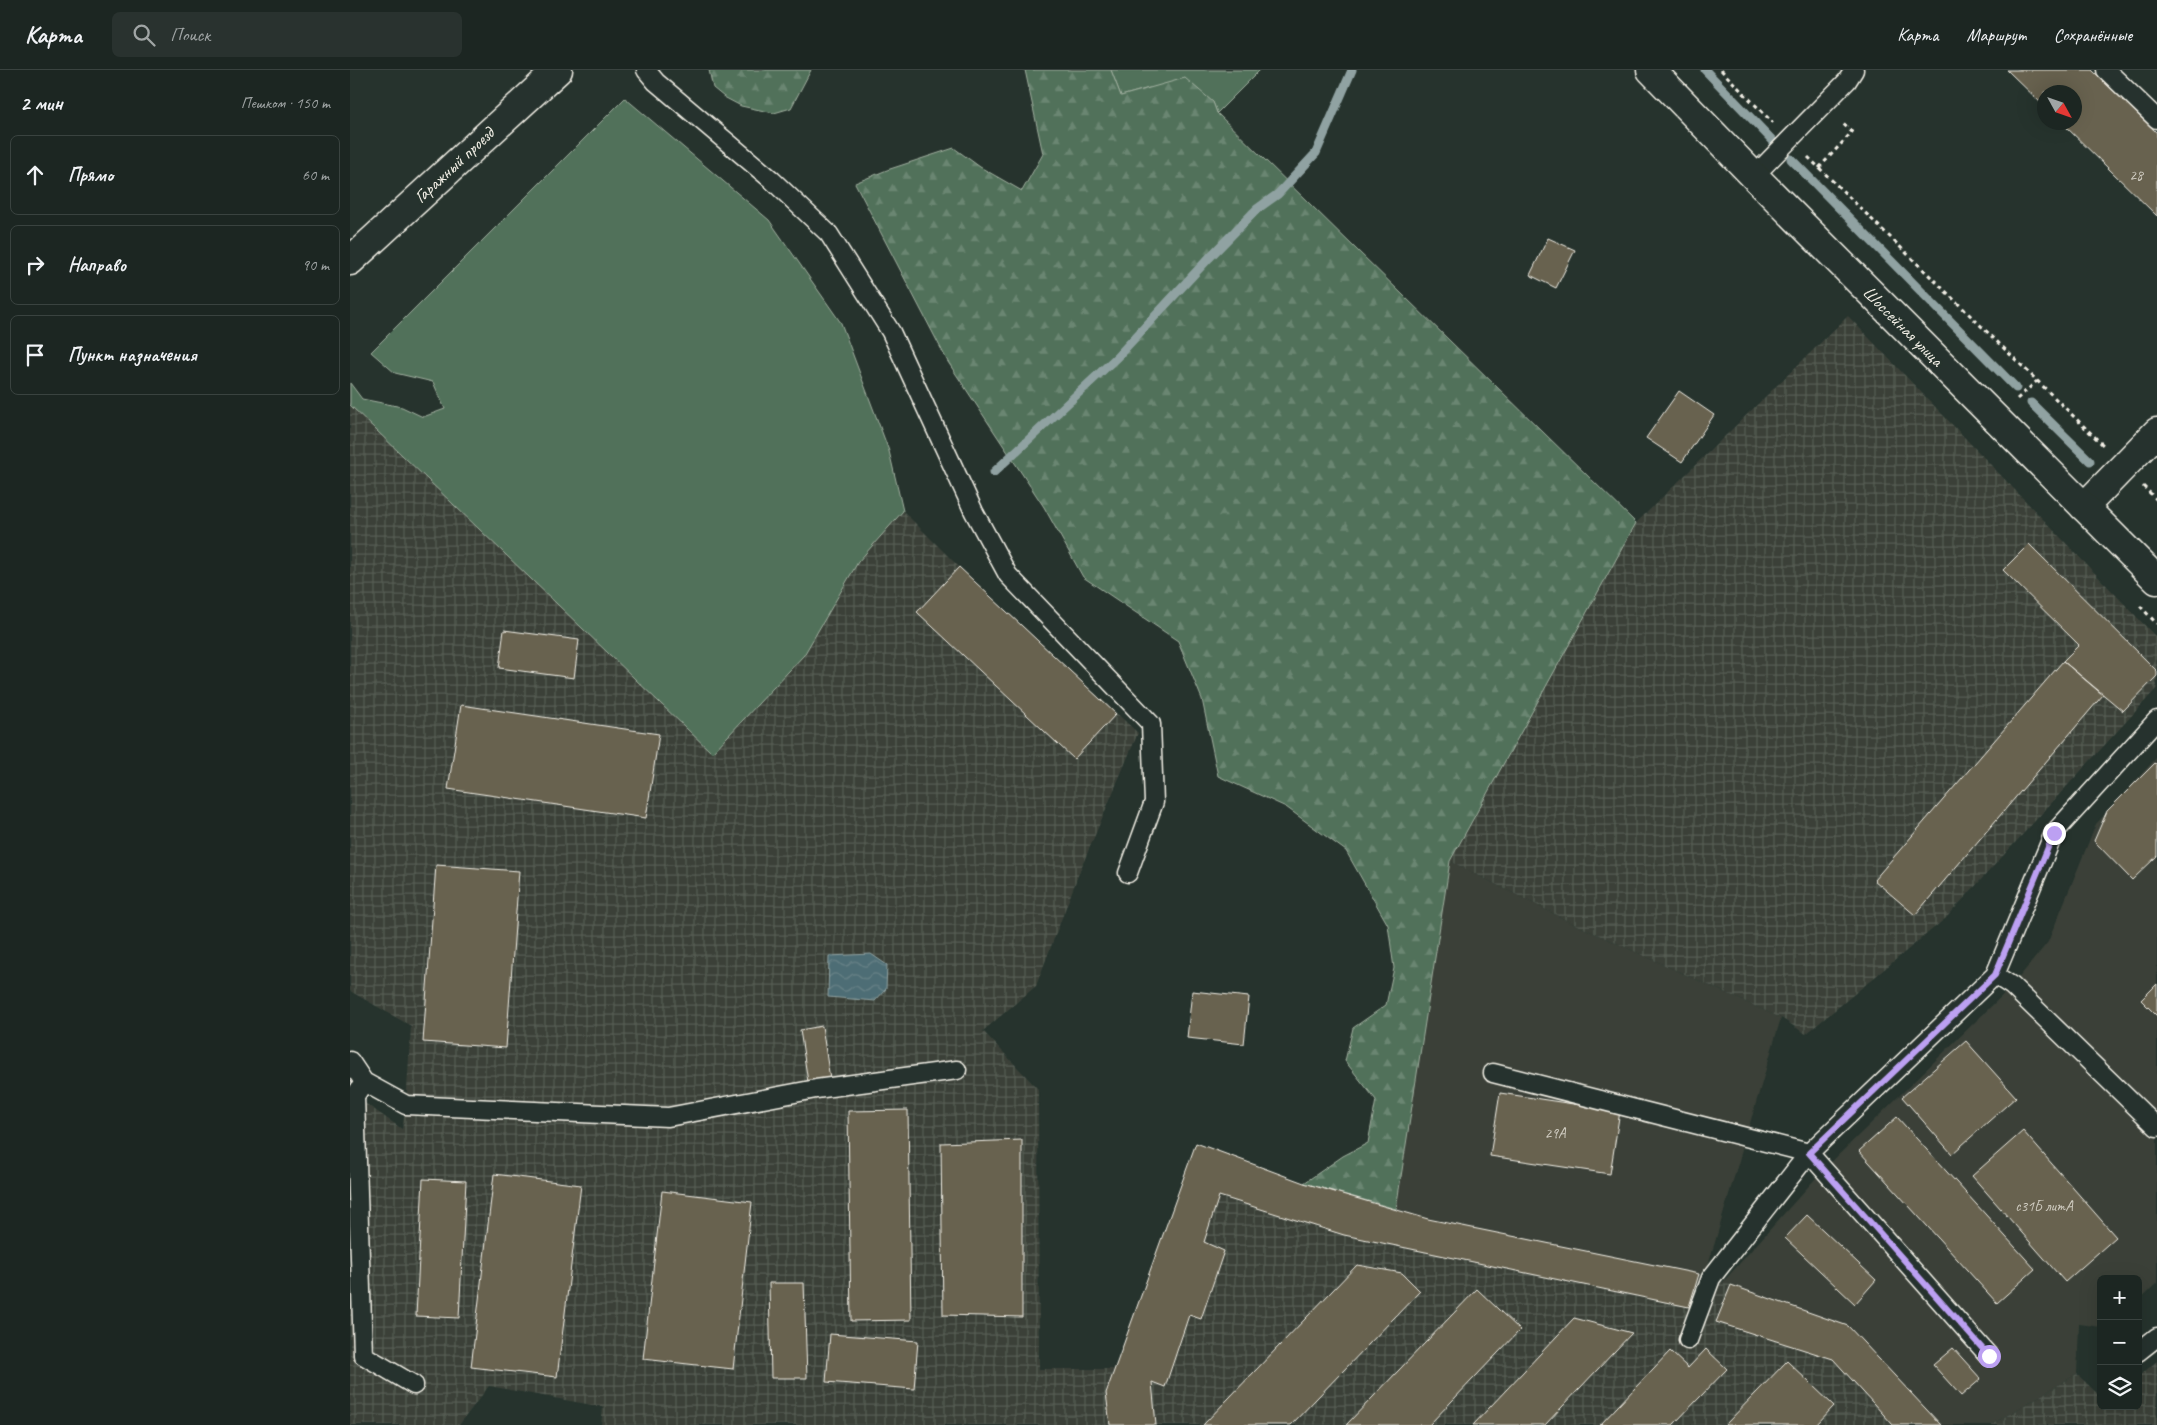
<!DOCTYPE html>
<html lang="ru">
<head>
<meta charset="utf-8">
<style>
	body { margin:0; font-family:Caveat,sans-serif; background:#29322f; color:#f1f3f6 }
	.controls { position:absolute; right:15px; bottom:15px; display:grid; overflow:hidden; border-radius:8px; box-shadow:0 5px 20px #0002 }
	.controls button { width:45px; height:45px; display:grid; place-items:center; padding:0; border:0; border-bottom:1px solid #3a4340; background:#1c2622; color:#f1f3f6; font:25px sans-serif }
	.compass { position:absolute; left:1687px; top:15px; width:45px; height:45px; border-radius:50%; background:#1c2622; box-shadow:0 5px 20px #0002; rotate:130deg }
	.stop { position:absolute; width:15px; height:15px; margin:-11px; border:4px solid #bca0f2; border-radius:50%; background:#fff }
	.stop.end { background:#bca0f2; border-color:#fff; box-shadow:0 1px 5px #0008 }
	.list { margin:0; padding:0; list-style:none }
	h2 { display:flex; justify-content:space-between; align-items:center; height:65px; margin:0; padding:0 20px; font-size:21px }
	h2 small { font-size:16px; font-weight:400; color:#a0a5a5 }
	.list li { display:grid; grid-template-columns:32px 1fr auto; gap:15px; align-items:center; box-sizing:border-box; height:80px; margin:0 10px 10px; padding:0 10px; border:1px solid #3a4340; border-radius:8px }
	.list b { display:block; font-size:19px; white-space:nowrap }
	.list em { font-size:16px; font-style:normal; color:#a0a5a5 }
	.icon { flex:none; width:28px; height:28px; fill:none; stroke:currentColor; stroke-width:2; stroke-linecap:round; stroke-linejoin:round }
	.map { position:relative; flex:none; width:1807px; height:1355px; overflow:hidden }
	header { display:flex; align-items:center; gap:30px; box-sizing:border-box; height:70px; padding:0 25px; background:#1c2622; border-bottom:1px solid #3a4340 }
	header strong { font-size:24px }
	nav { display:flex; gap:28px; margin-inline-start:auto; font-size:18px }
	.search { width:350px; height:45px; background:#29322f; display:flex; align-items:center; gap:12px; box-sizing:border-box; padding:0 18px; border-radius:8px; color:#a0a5a5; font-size:19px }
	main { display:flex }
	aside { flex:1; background:#1c2622 }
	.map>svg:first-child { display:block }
	.built { fill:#3a4138 }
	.industrial { fill:url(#industrial-grid) }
	.green { fill:#51715a; stroke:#a2b1a1 }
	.forest { fill:url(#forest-firs); stroke:#a2b1a1 }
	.water { fill:url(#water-waves); stroke:#90a2a2 }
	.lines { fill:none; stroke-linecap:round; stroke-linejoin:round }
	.stream { stroke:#90a2a2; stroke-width:9 }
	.building { fill:#676250; stroke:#f4f1e8 }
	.service-casing { stroke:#f4f1e8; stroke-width:21 }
	.minor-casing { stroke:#f4f1e8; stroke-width:31 }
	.secondary-casing { stroke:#f4f1e8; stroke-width:31 }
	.path { stroke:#f4f1e8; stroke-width:3; stroke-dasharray:4 4; stroke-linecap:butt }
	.service { stroke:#26332d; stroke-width:18 }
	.minor { stroke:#26332d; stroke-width:28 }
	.secondary { stroke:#26332d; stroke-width:28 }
	.route { stroke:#bca0f2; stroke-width:6 }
	.labels { text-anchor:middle; stroke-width:5; stroke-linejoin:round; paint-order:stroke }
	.number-label { font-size:15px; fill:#d1cdc2 }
	.street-label { font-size:18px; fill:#f4f1e8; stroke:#26332d }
</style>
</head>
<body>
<header>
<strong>Карта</strong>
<div class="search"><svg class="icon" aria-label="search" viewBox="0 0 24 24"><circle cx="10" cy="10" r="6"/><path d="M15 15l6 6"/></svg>Поиск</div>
<nav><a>Карта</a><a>Маршрут</a><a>Сохранённые</a></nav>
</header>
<main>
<aside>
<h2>2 мин<small>Пешком · 150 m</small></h2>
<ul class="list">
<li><svg class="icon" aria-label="ahead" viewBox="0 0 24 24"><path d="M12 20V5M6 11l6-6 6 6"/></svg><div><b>Прямо</b></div><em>60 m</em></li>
<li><svg class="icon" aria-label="right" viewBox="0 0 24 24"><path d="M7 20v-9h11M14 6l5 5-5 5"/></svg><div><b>Направо</b></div><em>90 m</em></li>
<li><svg class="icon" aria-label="arrive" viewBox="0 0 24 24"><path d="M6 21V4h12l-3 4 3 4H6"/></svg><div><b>Пункт назначения</b></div></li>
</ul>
</aside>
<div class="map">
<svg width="1807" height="1355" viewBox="0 0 1807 1355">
	<defs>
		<pattern id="industrial-grid" width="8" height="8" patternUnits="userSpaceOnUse" patternTransform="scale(1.25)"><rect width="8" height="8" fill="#3a4138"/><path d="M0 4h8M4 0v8" fill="none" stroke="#575d55"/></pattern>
		<pattern id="forest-firs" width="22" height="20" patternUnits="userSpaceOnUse" patternTransform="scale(1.25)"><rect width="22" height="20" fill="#51715a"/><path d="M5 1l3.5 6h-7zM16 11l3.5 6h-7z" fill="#6b8672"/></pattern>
		<pattern id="water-waves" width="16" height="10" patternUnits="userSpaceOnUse" patternTransform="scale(1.25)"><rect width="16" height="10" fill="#4e6d74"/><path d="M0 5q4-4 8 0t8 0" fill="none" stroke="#688288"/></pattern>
	</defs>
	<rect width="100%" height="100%" fill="#26332d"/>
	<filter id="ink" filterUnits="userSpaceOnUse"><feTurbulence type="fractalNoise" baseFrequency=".02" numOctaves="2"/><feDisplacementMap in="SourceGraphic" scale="10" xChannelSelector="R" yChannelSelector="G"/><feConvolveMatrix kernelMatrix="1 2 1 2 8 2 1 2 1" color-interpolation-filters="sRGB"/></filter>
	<g filter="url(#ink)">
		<path class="built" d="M1807,687V1213L1788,1231V1209H1751V1257L1729,1254L1727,1304L1641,1355H1591L1498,1256L1372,1213L1474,1099L1662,916L1698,872L1746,754Z
			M1100,791L1220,852L1431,948L1355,1206L1078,1149L1046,1139Z"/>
		<path class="industrial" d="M1498,246L1807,568V618L1596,848L1456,964L1431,948L1220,852L1100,791L1286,453Z
			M0,335L454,585L508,492L553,441L609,497L788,663L729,803L686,916L633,961L688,1019L689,1299H764L846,1073L954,1113L1078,1149L1349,1204L1498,1256L1591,1355H251L253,1337L139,1316L109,1355H0V1020L5,1026L52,1059L56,1035L61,956L0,921Z
			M1807,1291V1355H1641L1727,1304L1751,1327V1336H1788V1307Z"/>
		<path class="green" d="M761,0H910L867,43L863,32L799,18L771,26Z
			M275,28L419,150L491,253L539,381L553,441L508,492L454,585L362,683L0,335V313L12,329L52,337L73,347L95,339L83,312L45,303L21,282Z"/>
		<path class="forest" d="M359,0H461L441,38L424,43L391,36L374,27L363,18Z
			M675,0H761L771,26L835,8L863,32L867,43L1286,453L1100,791L1046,1139L954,1113L993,1086L1018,1073L1026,1030L995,991L1003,958L1036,935L1044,898L1038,855L996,781L936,737L868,706L852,629L828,571L733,507L694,437L598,292L505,113L537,100L604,78L630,97L672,121L693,84Z"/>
		<path class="water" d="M521,884L537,895L536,919L525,931L478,927L479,886Z"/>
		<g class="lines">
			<path class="stream" d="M1355,0L1424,72
				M1441,89L1666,318
				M1681,333L1740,391
				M644,402L767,287L859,188L907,139L928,124L966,83L1002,0"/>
		</g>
		<path class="building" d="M1657,0H1742L1807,63V146L1711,52H1724V22H1694V36Z
			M1198,168L1225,180L1206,218L1180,205Z
			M1329,321L1364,345L1332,392L1296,368Z
			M1679,474L1807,601V606L1773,641L1713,591L1729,575L1653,500Z
			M609,497L766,644L724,689L567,542Z
			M154,560L229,570L224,608L149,598Z
			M1713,591L1753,625L1565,845L1524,810Z
			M111,635L309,664L296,748L98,719Z
			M1805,693L1807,695V786L1782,810L1744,771L1757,741Z
			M86,795L169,801L156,978L73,972Z
			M1807,914V946L1791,930Z
			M842,921L899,927L894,974L837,968Z
			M472,956L480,1009L458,1012L450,960Z
			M1616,971L1666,1027L1602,1084L1552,1027Z
			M1150,1023L1270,1041L1260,1104L1140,1086Z
			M558,1040L561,1250L501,1251L498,1041Z
			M1547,1047L1685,1199L1647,1233L1509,1081Z
			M1673,1061L1766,1167L1715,1212L1622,1106Z
			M672,1070V1247L593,1245L591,1073Z
			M846,1073L954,1113L1078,1149L1349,1204L1339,1237L994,1165L869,1126L854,1172L874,1181L851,1249L839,1245L815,1317L802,1312L806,1355H760L756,1323Z
			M144,1104L231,1115L207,1307L121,1297Z
			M73,1109L116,1111L109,1248L66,1246Z
			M312,1121L402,1132L383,1299L293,1289Z
			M1457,1145L1526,1210L1505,1234L1435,1168Z
			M1007,1195L1052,1203L1070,1221L941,1355H853Z
			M419,1213H454L457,1308H421Z
			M1381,1215L1498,1256L1591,1355H1543L1483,1289L1366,1252Z
			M1127,1219L1170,1260L1079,1355H996Z
			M1224,1248L1282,1263L1195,1355H1123Z
			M480,1264L568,1271L564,1319L476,1312Z
			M1603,1278L1631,1309L1611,1326L1583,1295Z
			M1356,1279L1377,1299L1323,1355H1250L1320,1281L1338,1298Z
			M1437,1291L1484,1336L1466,1355H1375Z"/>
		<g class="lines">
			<g class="service-casing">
				<path id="service" d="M296,0L306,12L422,110L479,164L541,262L624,442L658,505L801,654L804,732L778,803
					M1756,0L1807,49
					M1404,106L1497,11L1504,0
					M1645,905L1662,916L1807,1057
					M0,991L14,1012L56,1035L318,1047L466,1019L607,1000
					M1143,1003L1459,1083L1639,1286
					M14,1012L5,1026L13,1285L64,1315
					M1338,1270L1361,1208L1459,1083L1645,905L1704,763L1807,650
					M1788,1282L1807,1267"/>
			</g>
			<g class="minor-casing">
				<path id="minor" d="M0,191L208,0
					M1734,437L1807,362"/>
			</g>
			<g class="secondary-casing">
				<path id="secondary" d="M1301,0L1404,106L1807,510"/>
			</g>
			<path class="path" d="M1371,0L1423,53
				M1458,87L1754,376
				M1469,98L1502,62L1491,52
				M1667,329L1687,311
				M1793,416L1807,430
				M1790,536L1807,554"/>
			<use href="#service" class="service"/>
			<use href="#minor" class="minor"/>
			<use href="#secondary" class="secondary"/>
		</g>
	</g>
	<g class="lines" filter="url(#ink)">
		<path class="route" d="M1639,1286L1459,1083L1645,905L1704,763"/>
	</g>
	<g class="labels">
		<g class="number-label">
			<text x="1786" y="110">28</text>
			<text x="1205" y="1068">29А</text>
			<text x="1694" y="1141">с31Б литА</text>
		</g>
		<g class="street-label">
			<text transform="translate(104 95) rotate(-43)" y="6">Гаражный проезд</text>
			<text transform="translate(1553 256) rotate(45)" y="6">Шоссейная улица</text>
		</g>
	</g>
</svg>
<div class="controls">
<button>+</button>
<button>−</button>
<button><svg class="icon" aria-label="layers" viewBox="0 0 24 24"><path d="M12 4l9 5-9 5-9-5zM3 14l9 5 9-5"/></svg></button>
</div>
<svg class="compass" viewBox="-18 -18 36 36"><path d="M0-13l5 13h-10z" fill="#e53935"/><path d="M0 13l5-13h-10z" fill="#a0a5a5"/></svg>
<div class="stop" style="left:1639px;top:1286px"></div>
<div class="stop end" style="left:1704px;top:763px"></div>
</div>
</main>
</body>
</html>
